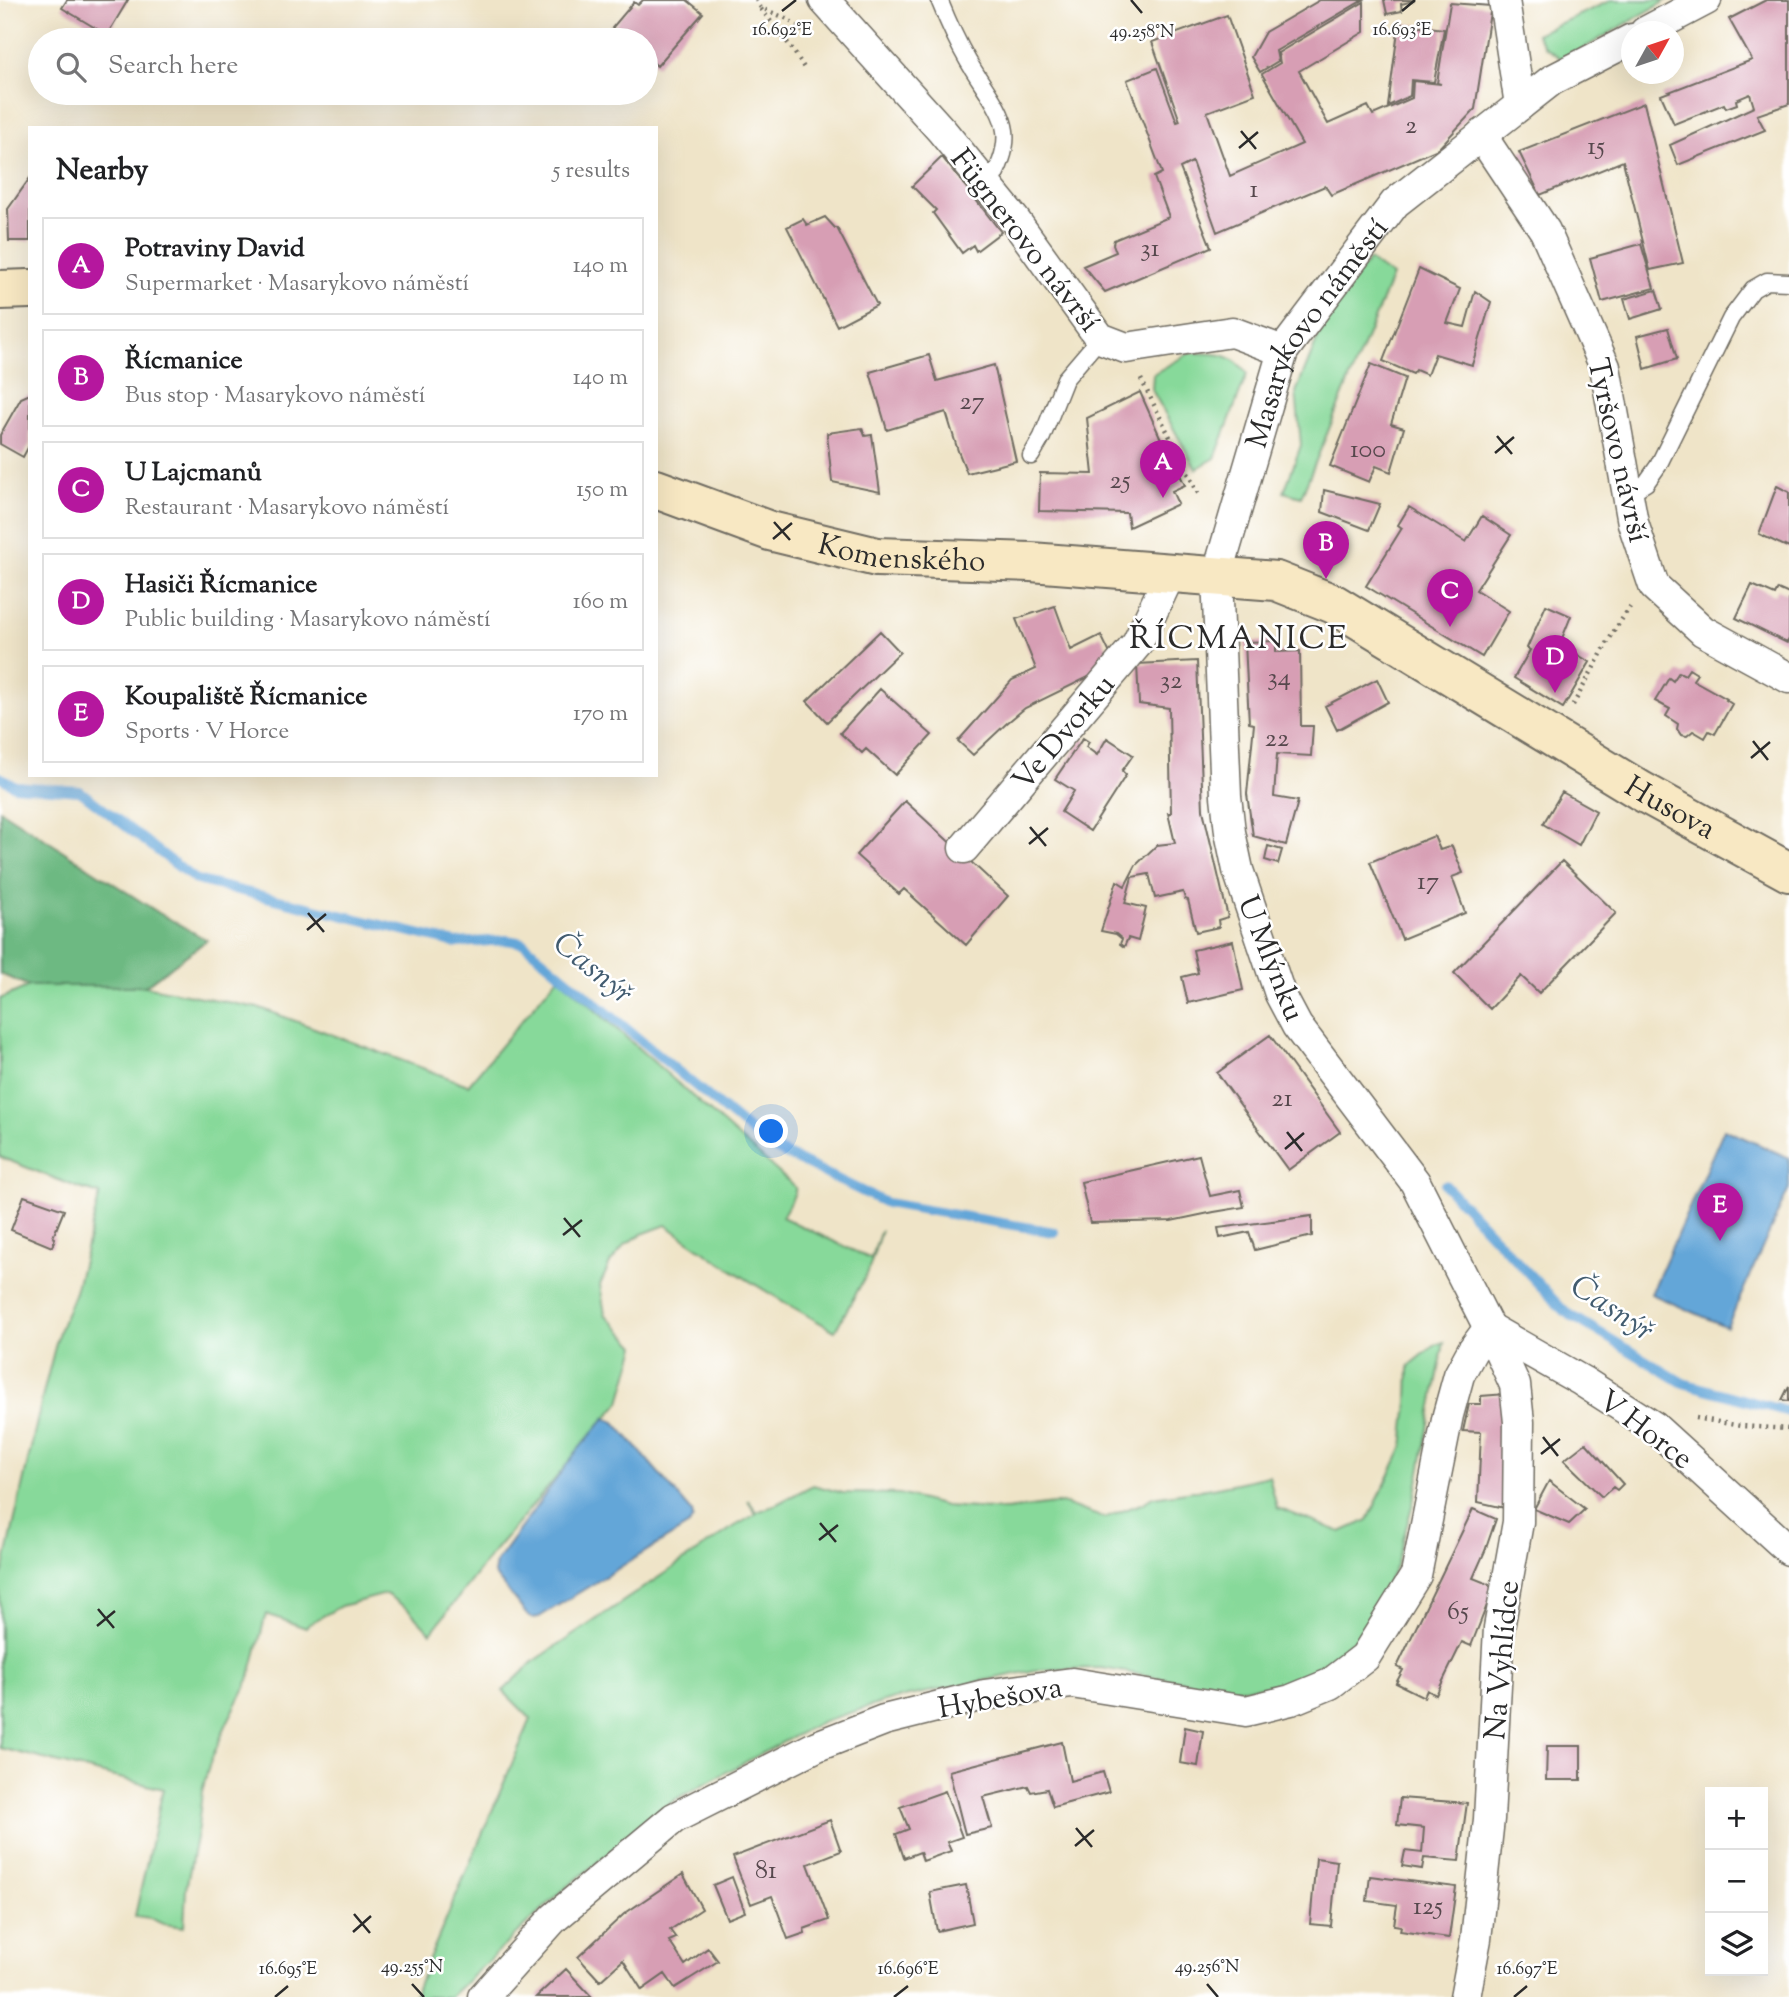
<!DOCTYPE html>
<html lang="en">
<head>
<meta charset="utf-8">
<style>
	body { margin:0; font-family:"Sorts Mill Goudy",serif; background:#f2f2f2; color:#202124 }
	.controls { position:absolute; right:21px; bottom:21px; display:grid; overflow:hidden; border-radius:0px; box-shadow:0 7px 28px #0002 }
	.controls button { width:63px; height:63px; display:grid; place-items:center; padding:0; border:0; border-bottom:2px solid #e0e0e0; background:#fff; color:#202124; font:35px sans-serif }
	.compass { position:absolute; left:1621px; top:21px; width:63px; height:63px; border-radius:50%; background:#fff; box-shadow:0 7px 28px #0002; rotate:50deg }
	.you { position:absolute; left:772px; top:1132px; width:24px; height:24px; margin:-18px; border:5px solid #fff; border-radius:50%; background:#1a73e8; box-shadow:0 0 0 10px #1a73e833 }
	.badge { display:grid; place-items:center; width:46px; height:46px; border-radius:50%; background:#b5179e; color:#fff; font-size:23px; font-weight:700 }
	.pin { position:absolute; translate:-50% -58px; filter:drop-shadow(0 2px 4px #0008) }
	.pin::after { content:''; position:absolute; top:37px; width:24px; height:21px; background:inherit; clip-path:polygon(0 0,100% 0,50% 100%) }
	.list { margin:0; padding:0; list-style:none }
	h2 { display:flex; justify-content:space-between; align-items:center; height:91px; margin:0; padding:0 28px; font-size:30px }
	h2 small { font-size:23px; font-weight:400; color:#757577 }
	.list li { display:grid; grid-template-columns:46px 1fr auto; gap:21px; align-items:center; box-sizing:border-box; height:98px; margin:0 14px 14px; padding:0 14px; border:2px solid #e0e0e0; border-radius:0px }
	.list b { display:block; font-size:26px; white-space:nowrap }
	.list p { margin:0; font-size:23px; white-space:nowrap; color:#757577 }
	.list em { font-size:23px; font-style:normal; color:#757577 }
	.icon { flex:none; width:38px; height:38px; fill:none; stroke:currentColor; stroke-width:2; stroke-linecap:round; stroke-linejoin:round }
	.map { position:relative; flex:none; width:1789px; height:1997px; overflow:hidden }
	.search { position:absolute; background:#fff; box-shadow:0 7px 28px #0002; left:28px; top:28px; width:630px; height:77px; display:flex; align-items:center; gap:18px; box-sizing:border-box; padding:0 24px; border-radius:38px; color:#757577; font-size:26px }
	.panel { position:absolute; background:#fff; box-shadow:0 7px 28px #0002; left:28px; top:126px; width:630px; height:651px; border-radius:0px }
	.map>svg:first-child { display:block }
	.green { fill:#87d99a; stroke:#598262; stroke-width:2 }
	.forest { fill:#6db982; stroke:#4c7256; stroke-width:2 }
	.water { fill:#64a6d8; stroke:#486882; stroke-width:2 }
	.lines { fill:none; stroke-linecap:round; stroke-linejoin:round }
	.stream { stroke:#64a6d8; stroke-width:10 }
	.building { fill:#d79eb4 }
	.lane-casing { stroke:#706c62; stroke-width:19 }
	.street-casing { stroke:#706c62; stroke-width:33 }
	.secondary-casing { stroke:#706c62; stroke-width:42 }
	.path { stroke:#706c62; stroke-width:4.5; stroke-dasharray:2 5; stroke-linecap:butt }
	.lane { stroke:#fff; stroke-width:16 }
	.street { stroke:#fff; stroke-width:30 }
	.secondary { stroke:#f8e8c3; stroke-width:38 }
	.ticks { fill:none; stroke:#2b2b2b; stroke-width:2.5 }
	.labels { text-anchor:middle; stroke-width:5; stroke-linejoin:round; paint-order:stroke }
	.number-label { font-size:26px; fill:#56484d }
	.street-label { font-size:30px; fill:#2b2b2b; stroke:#fff }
	.water-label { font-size:32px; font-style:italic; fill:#425c70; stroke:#fff }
	.quarter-label { font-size:33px; letter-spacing:2px; fill:#2b2b2b; stroke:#fff }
	.ticks-label { font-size:18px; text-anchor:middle; fill:#2b2b2b; stroke:#fff; stroke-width:5; stroke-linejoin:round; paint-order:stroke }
</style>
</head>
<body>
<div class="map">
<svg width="1789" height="1997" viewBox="0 0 1789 1997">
	<rect width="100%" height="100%" fill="#fff"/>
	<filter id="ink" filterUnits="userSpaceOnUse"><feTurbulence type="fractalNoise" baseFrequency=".0143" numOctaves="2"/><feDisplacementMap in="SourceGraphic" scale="14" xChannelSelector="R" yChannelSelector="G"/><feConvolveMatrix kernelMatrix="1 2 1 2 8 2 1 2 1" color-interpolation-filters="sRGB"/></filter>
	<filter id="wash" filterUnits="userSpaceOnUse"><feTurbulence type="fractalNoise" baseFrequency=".00686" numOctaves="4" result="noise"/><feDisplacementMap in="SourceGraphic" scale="28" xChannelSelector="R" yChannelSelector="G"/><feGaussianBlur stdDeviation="1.57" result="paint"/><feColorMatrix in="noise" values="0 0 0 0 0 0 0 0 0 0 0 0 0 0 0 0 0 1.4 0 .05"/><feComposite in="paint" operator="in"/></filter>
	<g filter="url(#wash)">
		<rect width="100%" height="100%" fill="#efe4c8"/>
		<path class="green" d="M1612,0H1667L1563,60L1545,47L1536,34Z
			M1369,260L1392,276L1301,497L1284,492L1301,445L1296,392L1328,313Z
			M1190,353C1214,353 1233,352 1247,374L1215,458L1196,469L1152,390L1153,374Z
			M558,977L796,1188L793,1197L782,1217L871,1259L881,1230L868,1272L835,1331C777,1299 720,1264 666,1225L642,1234L625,1245L610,1263L600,1285L605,1314L636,1346L620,1402L490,1556L431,1633L409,1610L386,1594L341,1606L309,1624L306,1628L266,1614L249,1680L227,1723L209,1765L202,1792L198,1827L186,1889L184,1927L163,1924L150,1918L135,1916L163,1789L0,1748V1585L44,1390L59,1331L75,1292L100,1194L79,1188L0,1157V999L29,986H145L263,1009L468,1085Z
			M1444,1342L1417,1488L1396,1566L1358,1638L1304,1676L1275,1686L1228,1689L1101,1668L1036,1670L894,1699L821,1722L676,1799L663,1809L561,1892L450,1997H413L531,1719L503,1691L533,1662L732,1528L756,1514L748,1500L757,1512L773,1506L813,1485L843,1493L899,1494L945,1506L1006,1510L1062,1503L1104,1518L1141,1504L1153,1497L1213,1488L1269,1476L1277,1508L1341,1532L1368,1520L1403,1447L1408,1402L1409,1366L1435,1345Z"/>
		<path class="forest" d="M0,810L159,913L207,940L145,986H29L0,974Z"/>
		<path class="water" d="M1724,1129L1789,1158V1188L1727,1327L1651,1294Z
			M605,1418L615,1422L692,1512L693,1518L689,1525L539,1617L532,1618L527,1615L494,1574L496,1562L576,1452Z"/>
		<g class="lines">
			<path class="stream" d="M0,777L15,786L80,791L196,880L456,943L507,940L523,943L767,1145L886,1203L1054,1232
				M1445,1185L1564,1311L1683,1383L1789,1412"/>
		</g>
		<g id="blocks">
			<path class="building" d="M67,0H128L107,35L62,8Z
				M643,0H687L703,13L657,66L646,56V40H627L612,28L634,2L638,5Z
				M1320,0H1363L1276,51L1278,61L1260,72L1251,57L1265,32Z
				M1384,0H1414V1L1401,4L1402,11L1387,14Z
				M1766,0H1789V104L1757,115L1765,130L1678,165L1670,145L1754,107L1750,94L1736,100L1737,104L1726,108L1724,104L1674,124L1661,95L1752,60L1729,19Z
				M1364,2V32L1299,71L1328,124L1368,106L1373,115L1412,98L1413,81L1441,84L1437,83L1450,3L1491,6L1475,109L1438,149L1331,195L1325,186L1217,232L1192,162L1180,168L1211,247L1105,292L1083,266L1116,252L1113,244L1114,240L1169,217L1154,177L1162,173L1127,80L1157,68L1177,122L1180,121L1152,42L1227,15L1255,94L1207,112L1230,176L1302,144L1262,74L1280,63L1278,53Z
				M1399,23L1444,29L1434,82L1411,80L1410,96L1388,106Z
				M1644,103L1683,263L1650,270L1623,161L1540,195L1519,152Z
				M942,157L1001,232L976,251L973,245L962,253L933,213L936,210L912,186Z
				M30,178V241H9L8,209Z
				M825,217L835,228H837L877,305L837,326L787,227L803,219L807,225Z
				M1641,244L1654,288L1602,302L1590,258Z
				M1419,269L1460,289L1447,323L1465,327L1475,291L1491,302L1472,365L1435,354L1427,375L1416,370L1413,374L1383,361Z
				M1656,290L1662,309L1630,319L1624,299Z
				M1668,328L1677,359L1645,369L1637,336Z
				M929,355L937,381L994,365L1016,461L967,473L958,451L946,412L887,430L870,372Z
				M1371,364L1405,378L1391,424L1404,428L1391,472L1376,466L1369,482L1330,466Z
				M1140,392L1177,475H1180L1185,485L1172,491L1178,504L1129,527L1127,513L1039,511L1040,473L1093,474L1087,418Z
				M30,394V444L23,457L0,444V435L21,398Z
				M862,428L865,436L872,435L880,492L832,482L827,433Z
				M1777,486L1789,492V548L1759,534Z
				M1324,490L1380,504L1369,530L1322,512Z
				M1409,507L1466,542L1482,516L1511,535L1476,590L1509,611L1482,657L1366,586L1402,528L1398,525Z
				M1752,585L1775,595L1778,589L1789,594V639L1787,643L1736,618Z
				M1546,605L1571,616L1553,661L1558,653L1565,657L1569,650L1590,662L1563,708L1514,678L1530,650L1527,648Z
				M1055,606L1071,650L1101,635L1115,664L1025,708L1007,723L973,755L958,741L1012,680L1036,669L1016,619Z
				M880,631L900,652L827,722L807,701Z
				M1276,641V652L1300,651L1301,726H1313L1311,756L1277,754L1274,797L1298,801L1286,845L1253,836L1247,794L1254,724L1249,723L1245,642Z
				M1197,661L1203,810L1228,917L1218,920L1219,927L1196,932L1188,900L1185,899L1183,892L1155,898L1149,874L1132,877L1125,903L1146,908L1138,941L1128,938L1124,947L1120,944L1122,939L1116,934L1101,931L1117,881L1125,886L1136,865L1157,845L1175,843L1168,813H1171L1169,708L1139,704L1137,664Z
				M1689,669L1697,674L1693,680L1727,699L1726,700L1732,704L1715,734L1709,731L1705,738L1693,731L1687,736L1681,735L1677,729L1678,724L1666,716L1670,709L1655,701L1669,678L1673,681L1679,672L1685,675Z
				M1377,679L1388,702L1337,730L1325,706Z
				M880,689L932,735L895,775L866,749L862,753L840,733Z
				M1083,738L1089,742L1086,747L1097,755L1107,738L1133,755L1122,771L1126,775L1090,831L1061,812L1074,791L1055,779Z
				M1562,792L1596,811L1579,845L1543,824Z
				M905,801L1008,896L966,945L904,889L899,894L856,855Z
				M1434,836L1440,850L1452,846L1463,873L1452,877L1465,913L1402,939L1370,862Z
				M1268,846L1282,850L1278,864L1265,860Z
				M1562,861L1616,913L1539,993L1521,976L1490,1009L1454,973Z
				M1233,941L1243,990L1188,1003L1182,977L1198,973L1193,950Z
				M1270,1035L1340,1132L1288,1170L1217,1073Z
				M1199,1155L1210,1196L1240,1190L1244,1207L1214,1212L1171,1221L1090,1223L1081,1182Z
				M24,1196L64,1210L53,1237L55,1238L52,1247L11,1230Z
				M1312,1216V1236L1255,1250L1249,1232L1220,1238L1218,1228Z
				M1789,1386V1401L1782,1400Z
				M1506,1394L1509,1509L1478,1502L1481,1432L1463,1431L1469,1404H1481V1396Z
				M1586,1443L1623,1484L1617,1490L1613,1487L1602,1497L1564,1460Z
				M1549,1481L1585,1509L1569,1524L1534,1509Z
				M1473,1509L1496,1519L1485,1551L1473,1578L1498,1588L1495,1608L1487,1605L1471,1646L1462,1642L1436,1695L1427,1690L1424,1697L1396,1683L1403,1670L1397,1667Z
				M1185,1727L1203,1731L1198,1766L1180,1763Z
				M1062,1742L1070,1781L1103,1772L1109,1792L1053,1807L1047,1789L1031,1792L1028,1786L983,1797L992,1828L965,1834L949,1771Z
				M1547,1746H1581V1780H1546Z
				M945,1791L962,1837L947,1842L951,1851L923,1861L920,1852L904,1858L896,1834L909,1829L900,1807Z
				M1400,1798L1467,1803L1459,1861L1424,1858L1422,1869L1402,1866L1405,1851L1422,1853L1424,1828L1397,1825Z
				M830,1820L841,1851L808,1864L829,1920L804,1929L805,1933L788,1939L772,1896L751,1904L733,1857Z
				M1316,1858L1337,1861L1331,1926L1310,1924Z
				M683,1874L702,1909L670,1930L676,1938L669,1941L685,1965L708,1948L718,1961L675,1988L665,1974L642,1990L623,1960L600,1981L578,1957L624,1914Z
				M1370,1876L1456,1887L1449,1938L1400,1931L1401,1926L1394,1925L1397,1905L1367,1901Z
				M732,1877L745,1912L727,1919L713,1885Z
				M966,1885L973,1923L937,1931L930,1892Z
				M566,1969L592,1997H536Z"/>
		</g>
	</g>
	<g filter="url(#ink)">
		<use href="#blocks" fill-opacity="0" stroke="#706c62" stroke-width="2"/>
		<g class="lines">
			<g class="lane-casing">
				<path id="lane" d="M940,2C948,22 957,42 968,61C998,112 1024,128 988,187
					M1031,456L1042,437L1065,379L1100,338
					M1628,494L1646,483L1658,466L1731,318L1753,289L1767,281L1789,282"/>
			</g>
			<g class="street-casing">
				<g id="street">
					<path d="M824,0L942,131L1014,219L1100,338L1126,348L1232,332L1283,351"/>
					<path d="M1504,0L1520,105"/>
					<path d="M1645,32L1706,0"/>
					<path d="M1481,135L1545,231L1605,367L1633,523L1654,586L1703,631L1789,678"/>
					<path d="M964,848L1137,644L1171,572"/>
					<path d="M1489,1328L1582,1381L1654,1427L1789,1550"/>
					<path d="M483,1997L554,1918L674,1818L817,1746L884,1720L984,1695L1072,1683L1246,1711L1291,1700L1330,1684L1365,1657L1416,1575L1448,1415L1459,1375L1472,1351L1489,1328"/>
					<path id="s1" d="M1465,1997L1476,1939L1489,1819L1499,1628L1518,1522L1519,1422L1515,1385L1489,1328L1415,1182L1297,1026L1280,994L1238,870L1230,832L1226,796L1217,576L1283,351L1395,203L1552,80L1632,39"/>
				</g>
			</g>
			<g class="secondary-casing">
				<g id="secondary">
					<path d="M0,290L30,289"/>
					<path id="s2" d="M656,489L770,531L877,557L1031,562L1276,581L1334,604L1641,791L1789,872"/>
				</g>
			</g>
			<path class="path" d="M756,0L761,8L788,19L806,34
				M761,9L791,47L806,71
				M1141,379L1200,497
				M1573,705L1614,631L1630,607
				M1696,1418L1741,1426L1789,1429"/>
			<use href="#lane" class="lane"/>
			<use href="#street" class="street"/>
			<use href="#secondary" class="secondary"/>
		</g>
	</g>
	<path class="ticks" d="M1131,0L1142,13M782,11L796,0M1402,11L1415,0M1241,131L1256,149M1239,148L1258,132M1497,436L1512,454M1495,453L1514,437M774,522L790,540M773,539L792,523M1753,741L1768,760M1751,758L1770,742M1030,827L1046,846M1029,844L1048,828M308,913L324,932M307,930L326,914M1287,1132L1302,1151M1285,1149L1304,1133M564,1218L580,1237M563,1235L582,1220M1543,1437L1558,1456M1541,1454L1560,1439M820,1523L836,1542M819,1540L838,1525M98,1609L114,1628M97,1626L115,1611M1076,1828L1092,1847M1075,1846L1094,1830M354,1914L370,1933M353,1932L371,1916M412,1984L424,1997M1207,1984L1218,1997M275,1997L288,1986M894,1997L908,1986M1514,1997L1527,1986"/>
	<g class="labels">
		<g class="number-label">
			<text x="1411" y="133">2</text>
			<text x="1596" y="154">15</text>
			<text x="1254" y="197">1</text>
			<text x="1150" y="256">31</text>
			<text x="972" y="409">27</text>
			<text x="1368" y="457">100</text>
			<text x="1120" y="488">25</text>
			<text x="1279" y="685">34</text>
			<text x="1171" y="688">32</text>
			<text x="1277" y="746">22</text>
			<text x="1428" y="889">17</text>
			<text x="1282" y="1106">21</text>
			<text x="1458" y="1619">65</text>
			<text x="766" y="1878">81</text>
			<text x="1428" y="1914">125</text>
		</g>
		<g class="street-label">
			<text transform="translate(1026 240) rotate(52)" y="10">Fügnerovo návrší</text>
			<text dy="10" stroke="none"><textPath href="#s1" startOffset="1766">Masarykovo náměstí</textPath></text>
			<text transform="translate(1619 450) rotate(77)" y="10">Tyršovo návrší</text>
			<text dy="10" stroke="none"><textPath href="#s2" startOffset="256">Komenského</textPath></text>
			<text transform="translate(1063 732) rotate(-50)" y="10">Ve Dvorku</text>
			<text dy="10" stroke="none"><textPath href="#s2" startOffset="1087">Husova</textPath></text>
			<text transform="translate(1272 958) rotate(68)" y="10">U Mlýnku</text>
			<text transform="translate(1646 1429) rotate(37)" y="10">V Horce</text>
			<text transform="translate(1501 1660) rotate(-85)" y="10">Na Vyhlídce</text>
			<text transform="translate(1000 1697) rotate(-10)" y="10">Hybešova</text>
		</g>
		<g class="water-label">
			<text transform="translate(594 967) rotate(40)" y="11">Časnýř</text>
			<text transform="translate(1613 1307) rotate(34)" y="11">Časnýř</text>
		</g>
		<g class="quarter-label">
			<text x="1239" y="648">ŘÍCMANICE</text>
		</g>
	</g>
	<g class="ticks-label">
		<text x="782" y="35">16.692°E</text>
		<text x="1402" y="35">16.693°E</text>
		<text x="1142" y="37">49.258°N</text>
		<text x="412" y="1972">49.255°N</text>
		<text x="1207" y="1972">49.256°N</text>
		<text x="288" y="1974">16.695°E</text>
		<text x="908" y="1974">16.696°E</text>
		<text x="1527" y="1974">16.697°E</text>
	</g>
</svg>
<div class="controls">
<button>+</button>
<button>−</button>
<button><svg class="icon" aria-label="layers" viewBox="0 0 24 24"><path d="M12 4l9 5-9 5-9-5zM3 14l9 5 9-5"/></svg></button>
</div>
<svg class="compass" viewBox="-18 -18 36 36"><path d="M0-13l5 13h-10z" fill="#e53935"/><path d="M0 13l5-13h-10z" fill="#757577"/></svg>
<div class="you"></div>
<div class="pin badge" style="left:1163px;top:498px">A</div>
<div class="pin badge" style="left:1326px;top:579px">B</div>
<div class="pin badge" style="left:1450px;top:627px">C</div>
<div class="pin badge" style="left:1555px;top:693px">D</div>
<div class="pin badge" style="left:1720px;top:1241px">E</div>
<div class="search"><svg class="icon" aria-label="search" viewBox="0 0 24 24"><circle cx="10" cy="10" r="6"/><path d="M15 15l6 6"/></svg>Search here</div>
<section class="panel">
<h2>Nearby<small>5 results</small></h2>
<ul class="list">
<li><span class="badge">A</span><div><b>Potraviny David</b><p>Supermarket · Masarykovo náměstí</p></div><em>140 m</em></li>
<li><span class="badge">B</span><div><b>Řícmanice</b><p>Bus stop · Masarykovo náměstí</p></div><em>140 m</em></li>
<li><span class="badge">C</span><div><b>U Lajcmanů</b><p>Restaurant · Masarykovo náměstí</p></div><em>150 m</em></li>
<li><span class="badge">D</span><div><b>Hasiči Řícmanice</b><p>Public building · Masarykovo náměstí</p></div><em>160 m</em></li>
<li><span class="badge">E</span><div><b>Koupaliště Řícmanice</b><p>Sports · V Horce</p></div><em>170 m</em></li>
</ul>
</section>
</div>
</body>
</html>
